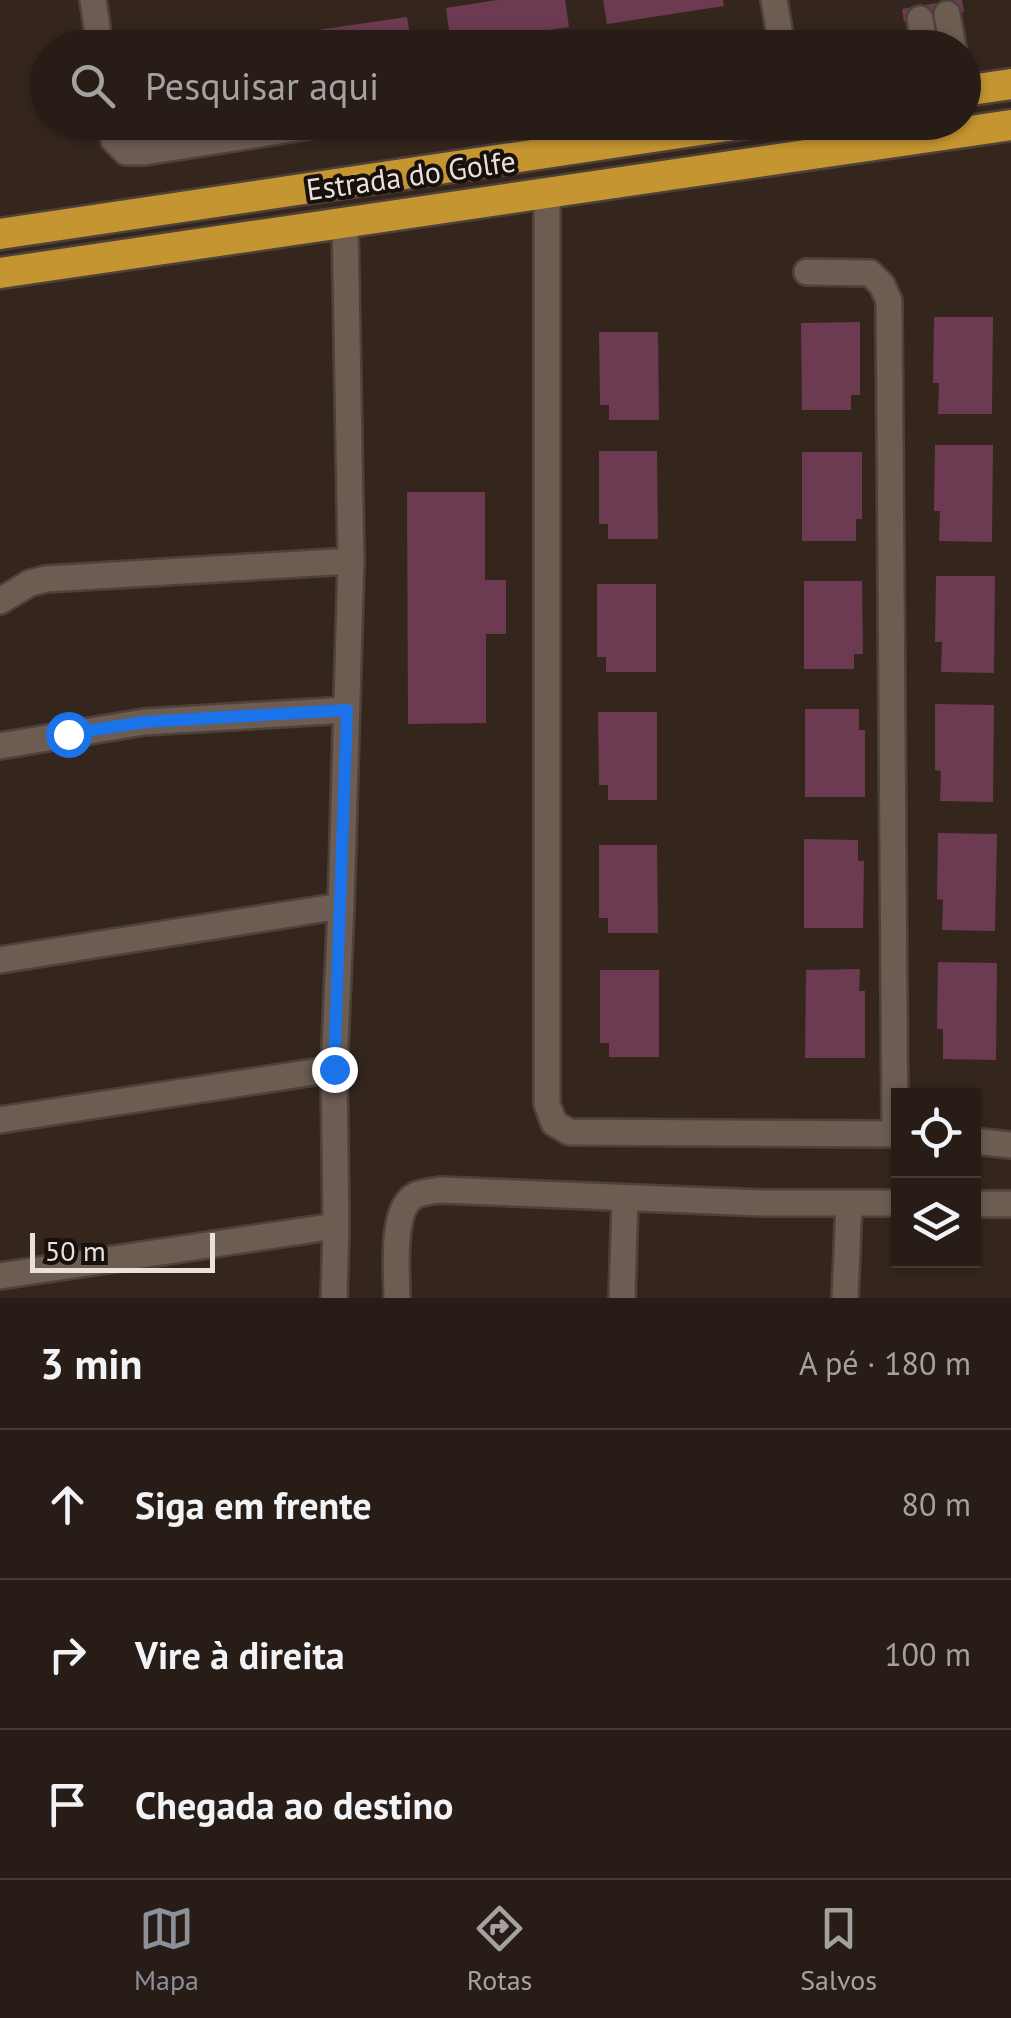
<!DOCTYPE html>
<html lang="pt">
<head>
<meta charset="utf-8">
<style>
	body { margin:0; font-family:"PT Sans",sans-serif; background:#332923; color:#f1f3f6 }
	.controls { position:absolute; right:30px; bottom:30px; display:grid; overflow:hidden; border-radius:0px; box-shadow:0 2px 8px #0004 }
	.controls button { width:90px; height:90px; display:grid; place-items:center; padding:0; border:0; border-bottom:2px solid #433a35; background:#271c16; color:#f1f3f6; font:50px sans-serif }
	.scale { position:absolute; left:30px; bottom:25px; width:185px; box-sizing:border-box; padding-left:10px; border:5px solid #ebe1db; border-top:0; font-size:28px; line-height:35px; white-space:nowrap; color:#ebe1db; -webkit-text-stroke:8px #17100d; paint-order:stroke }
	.stop { position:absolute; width:30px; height:30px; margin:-22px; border:8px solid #1a73e8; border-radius:50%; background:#fff }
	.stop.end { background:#1a73e8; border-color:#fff; box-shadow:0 2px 10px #0008 }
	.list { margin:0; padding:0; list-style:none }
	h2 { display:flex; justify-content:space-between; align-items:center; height:130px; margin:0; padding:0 40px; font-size:42px }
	h2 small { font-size:32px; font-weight:400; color:#a4a1a1 }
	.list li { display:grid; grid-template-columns:65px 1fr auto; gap:30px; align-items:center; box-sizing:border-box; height:150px; padding:0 40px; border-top:2px solid #433a35 }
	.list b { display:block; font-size:38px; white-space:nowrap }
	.list em { font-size:32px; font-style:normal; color:#a4a1a1 }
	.icon { flex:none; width:55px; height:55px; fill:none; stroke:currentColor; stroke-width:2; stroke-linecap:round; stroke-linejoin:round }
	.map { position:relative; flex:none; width:1011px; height:1298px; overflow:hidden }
	.search { position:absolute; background:#271c16; box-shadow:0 2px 8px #0004; left:30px; right:30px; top:30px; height:110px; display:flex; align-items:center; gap:25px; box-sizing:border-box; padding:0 35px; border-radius:55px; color:#a4a1a1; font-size:38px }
	.sheet { height:580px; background:#271c16 }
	nav { display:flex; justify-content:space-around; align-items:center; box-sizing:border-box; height:140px; border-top:2px solid #433a35; background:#271c16; font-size:28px; color:#a4a1a1 }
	nav a { display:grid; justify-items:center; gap:5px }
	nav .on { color:#8c9099 }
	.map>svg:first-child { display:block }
	.building { fill:#6c3a51 }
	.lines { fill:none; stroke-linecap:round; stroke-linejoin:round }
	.minor-casing { stroke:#4d413a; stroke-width:30 }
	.highway-casing { stroke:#4d413a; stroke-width:35 }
	.minor { stroke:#6c5c52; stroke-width:25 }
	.highway { stroke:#c49530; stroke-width:30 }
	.route { stroke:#1a73e8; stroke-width:12 }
	.labels { text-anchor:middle; stroke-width:8; stroke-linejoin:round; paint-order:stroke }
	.street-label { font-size:30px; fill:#ebe1db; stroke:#17100d }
</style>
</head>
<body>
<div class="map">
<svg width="1011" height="1298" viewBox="0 0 1011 1298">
	<rect width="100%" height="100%" fill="#34261d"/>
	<path class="building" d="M497,0H565L569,27L451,45L446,8Z
		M603,0H723L724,6L607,24Z
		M954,0H962L964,12L904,22L902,9Z
		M407,17L412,48H292L290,34Z
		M258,36L260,48H193V45Z
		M934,317H993L992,414H938L939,383H933Z
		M860,322V395H851V410H802L801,323Z
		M599,332H658L659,420H609V405H600Z
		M935,445H993L992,542L939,541L940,511H934Z
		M599,451H657L658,539H608V524H599Z
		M802,452H862V519H856V541H802Z
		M407,492H485V580H506V634H486V723L408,724Z
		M936,576H995L994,673L941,672L942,642H935Z
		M804,581H862L863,654H854V669H804Z
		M597,584H656V672H606V657H597Z
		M935,704L994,705L993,802L940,801L941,771L935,770Z
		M805,709H859V730H865V797H805Z
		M598,712H657V800H608V785H599Z
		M938,833L997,834L995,931L942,930L943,900L937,899Z
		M804,839L858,840V861H864L863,928H804Z
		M599,845H657L658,933H608V918H599Z
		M938,962L997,963L996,1060L943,1059V1029H937Z
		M860,969L859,991H865V1058H805L806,970Z
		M600,970H659V1057H609V1043H600Z"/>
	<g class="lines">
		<g class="minor-casing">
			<path id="minor" d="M93,0L100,48
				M774,0L781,41L778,48
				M947,14L953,48
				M920,19L925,48
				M112,122L114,140L126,152H145L335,122
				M547,193V1104L554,1123L569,1132L898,1134
				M807,272L870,273L882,285L889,301L895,1134
				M0,601L30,583L46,579L351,561
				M0,746L144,722L347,710
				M0,960L341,906
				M0,1120L334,1069
				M974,1141L1011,1145
				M974,1204H1011
				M0,1276L336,1226
				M334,1298L336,1226L334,1069L341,906L351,561L345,221
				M397,1298C397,1273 390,1207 416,1195C422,1192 433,1191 441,1190L762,1203H898
				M622,1298L625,1198
				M845,1298L849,1203"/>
		</g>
		<g class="highway-casing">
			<path id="highway" d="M964,91L1011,84
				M0,234L754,122
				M0,273L1011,125"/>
		</g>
		<use href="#minor" class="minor"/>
		<use href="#highway" class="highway"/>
	</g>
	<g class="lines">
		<path class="route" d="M68,734L144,722L347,710L334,1069"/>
	</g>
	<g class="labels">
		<g class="street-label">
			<text transform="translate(411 176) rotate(-8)" y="10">Estrada do Golfe</text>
		</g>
	</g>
</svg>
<div class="controls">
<button><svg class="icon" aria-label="locate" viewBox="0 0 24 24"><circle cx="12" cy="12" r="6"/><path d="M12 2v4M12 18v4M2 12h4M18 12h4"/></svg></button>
<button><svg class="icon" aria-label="layers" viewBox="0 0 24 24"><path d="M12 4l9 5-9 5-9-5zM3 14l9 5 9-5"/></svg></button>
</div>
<div class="scale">50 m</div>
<div class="stop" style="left:68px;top:734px"></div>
<div class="stop end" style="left:334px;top:1069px"></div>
<div class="search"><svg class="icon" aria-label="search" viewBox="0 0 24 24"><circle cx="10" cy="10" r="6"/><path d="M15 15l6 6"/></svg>Pesquisar aqui</div>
</div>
<section class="sheet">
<h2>3 min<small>A pé · 180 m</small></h2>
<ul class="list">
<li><svg class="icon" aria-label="ahead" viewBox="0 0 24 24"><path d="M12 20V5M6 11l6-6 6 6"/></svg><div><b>Siga em frente</b></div><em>80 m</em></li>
<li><svg class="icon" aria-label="right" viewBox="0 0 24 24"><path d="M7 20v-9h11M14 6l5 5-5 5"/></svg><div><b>Vire à direita</b></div><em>100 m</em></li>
<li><svg class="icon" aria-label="arrive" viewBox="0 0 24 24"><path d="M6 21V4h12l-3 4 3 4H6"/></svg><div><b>Chegada ao destino</b></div></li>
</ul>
</section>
<nav>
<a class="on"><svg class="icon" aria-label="map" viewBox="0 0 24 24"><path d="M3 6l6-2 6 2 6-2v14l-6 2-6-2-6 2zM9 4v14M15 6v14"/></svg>Mapa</a>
<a><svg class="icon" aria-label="directions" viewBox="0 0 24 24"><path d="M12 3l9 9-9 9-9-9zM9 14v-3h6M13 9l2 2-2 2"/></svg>Rotas</a>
<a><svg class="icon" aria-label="saved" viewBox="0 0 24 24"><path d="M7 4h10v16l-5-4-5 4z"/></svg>Salvos</a>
</nav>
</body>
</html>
